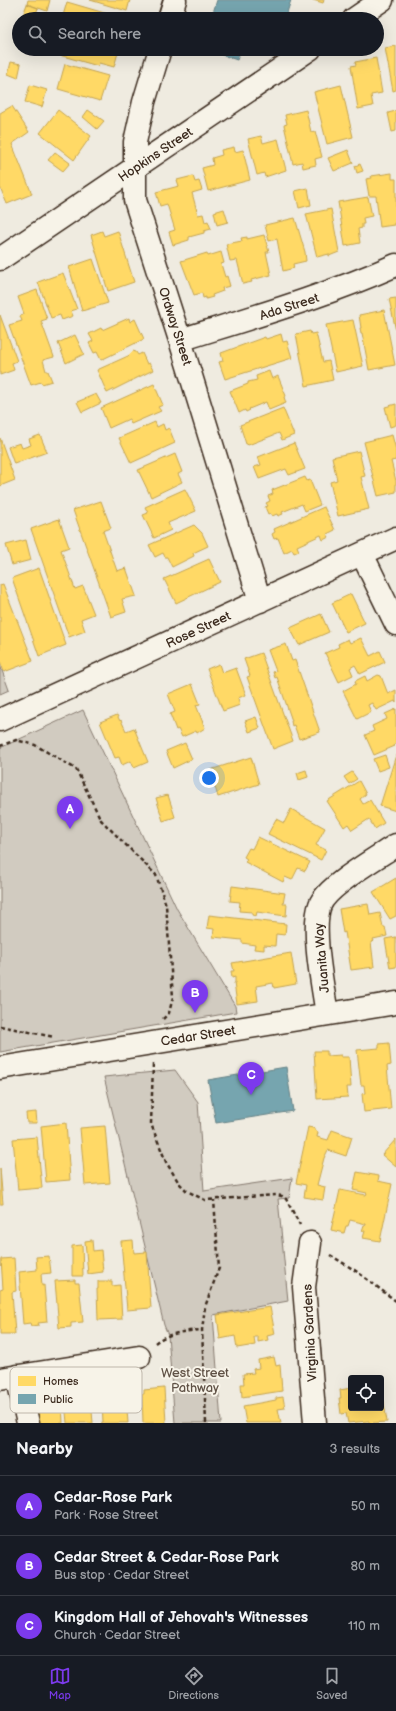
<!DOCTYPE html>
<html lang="en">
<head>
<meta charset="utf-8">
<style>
	body { margin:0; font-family:"Balsamiq Sans",sans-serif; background:#20242c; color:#f1f3f6 }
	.controls { position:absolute; right:12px; bottom:12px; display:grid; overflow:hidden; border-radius:4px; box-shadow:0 4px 16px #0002 }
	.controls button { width:36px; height:36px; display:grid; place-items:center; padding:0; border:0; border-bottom:1px solid #363941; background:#171b24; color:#f1f3f6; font:20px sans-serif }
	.you { position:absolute; left:209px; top:778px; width:14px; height:14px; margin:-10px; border:3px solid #fff; border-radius:50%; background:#1a73e8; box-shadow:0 0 0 6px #1a73e833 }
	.badge { display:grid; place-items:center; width:26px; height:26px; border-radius:50%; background:#7c3aed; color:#fff; font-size:13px; font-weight:700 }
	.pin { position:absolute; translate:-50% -33px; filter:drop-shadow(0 1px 2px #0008) }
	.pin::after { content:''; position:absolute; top:21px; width:14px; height:12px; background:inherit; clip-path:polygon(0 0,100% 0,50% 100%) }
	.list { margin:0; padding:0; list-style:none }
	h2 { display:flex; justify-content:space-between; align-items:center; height:52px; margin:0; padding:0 16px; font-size:17px }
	h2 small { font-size:13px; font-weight:400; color:#9ea1a6 }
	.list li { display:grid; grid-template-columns:26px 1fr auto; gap:12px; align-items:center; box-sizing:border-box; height:60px; padding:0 16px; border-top:1px solid #363941 }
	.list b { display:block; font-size:15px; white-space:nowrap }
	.list p { margin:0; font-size:13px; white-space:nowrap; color:#9ea1a6 }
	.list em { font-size:13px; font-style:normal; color:#9ea1a6 }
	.icon { flex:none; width:22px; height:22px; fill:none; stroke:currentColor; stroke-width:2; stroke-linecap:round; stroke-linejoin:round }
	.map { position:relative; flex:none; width:396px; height:1423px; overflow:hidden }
	.search { position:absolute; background:#171b24; box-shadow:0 4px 16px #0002; left:12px; right:12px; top:12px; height:44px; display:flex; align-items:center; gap:10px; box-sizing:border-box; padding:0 14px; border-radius:22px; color:#9ea1a6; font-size:15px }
	.sheet { height:232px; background:#171b24 }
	nav { display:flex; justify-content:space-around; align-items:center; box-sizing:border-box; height:56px; border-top:1px solid #363941; background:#171b24; font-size:11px; color:#9ea1a6 }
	nav a { display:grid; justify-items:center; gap:2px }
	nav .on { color:#7c3aed }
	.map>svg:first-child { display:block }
	.green { fill:#d1cbc0; stroke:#867a6f }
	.homes { fill:#ffd966; stroke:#c4a450 }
	.public { fill:#76a5af; stroke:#648084 }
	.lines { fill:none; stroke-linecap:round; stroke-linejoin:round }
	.minor-casing { stroke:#3b2a1e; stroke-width:25 }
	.path { stroke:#3b2a1e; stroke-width:2.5; stroke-dasharray:4 3; stroke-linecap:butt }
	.minor { stroke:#f7f3e8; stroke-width:22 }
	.labels { text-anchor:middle; stroke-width:4; stroke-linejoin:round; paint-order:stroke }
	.street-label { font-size:13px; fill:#3b2a1e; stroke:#f7f3e8 }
	.park-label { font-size:13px; fill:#605246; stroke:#f7f3e8 }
	.key { fill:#f7f3e8; stroke:#bfb7ab; stroke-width:1 }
	.key-label { font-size:11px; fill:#3b2a1e }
</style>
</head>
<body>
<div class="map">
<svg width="396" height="1423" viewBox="0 0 396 1423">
	<rect width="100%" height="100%" fill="#efebe0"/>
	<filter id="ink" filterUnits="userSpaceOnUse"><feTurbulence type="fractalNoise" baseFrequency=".025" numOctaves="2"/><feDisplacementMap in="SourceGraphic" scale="8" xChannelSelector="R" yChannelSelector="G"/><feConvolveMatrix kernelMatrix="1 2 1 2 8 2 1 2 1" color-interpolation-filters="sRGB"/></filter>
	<g filter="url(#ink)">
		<path class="green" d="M0,665L9,690L0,694Z
			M83,710L177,909L235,1006L236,1012L0,1052V748Z
			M175,1070L198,1102L204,1191L292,1178L289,1198L278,1199L288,1301L213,1315L221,1423H175L168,1335L164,1325L104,1077Z"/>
		<path class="homes" d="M28,0H50L47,11L27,4Z
			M90,0H130L127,11Z
			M313,0H324L323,3Z
			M67,2L125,19H62Z
			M27,4L38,8L34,19L23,15Z
			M396,46V90L393,91L385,48Z
			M53,49H119L114,67L99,63L98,66L52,53Z
			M376,58L382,93L371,95L373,106L358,109L351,66L356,65L355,62Z
			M11,62L21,64L18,78L8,74Z
			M65,64L108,76L100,101L58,89Z
			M30,85L47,90L42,107L25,102Z
			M341,85L353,137L327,144L314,92Z
			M12,106L29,132L12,144L32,194L7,204L0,187V113Z
			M58,110L91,136L74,160L40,133Z
			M88,110L104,121L97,129L83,117Z
			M306,110L311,132L315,131L322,157L315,159L316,165L303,168L302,162L293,164L284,125L287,124L285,115Z
			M396,111V131L392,132L388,113Z
			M261,136L263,143L278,139L286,170L265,177L264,173L257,175L248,139Z
			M234,147L235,152L243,150L250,180L208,191L202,168L213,165L212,158L222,155L221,150Z
			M348,150L353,163L334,171L328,158Z
			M55,152L70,163L63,171L48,160Z
			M360,164L363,171L357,173L355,166Z
			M392,173V179H396V223H394V225L380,227L376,196H369L366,179L372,178L371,176Z
			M193,176L195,182L199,181L202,190L192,193L198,215L203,214L205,222L208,221L211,229L204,231V233L189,237V240L173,245L169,232L175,230L167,204L160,206L156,192L179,186L177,180Z
			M308,188L311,205L299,208L295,191Z
			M368,197L372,216L363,218L364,224H362V228L358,229L360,243L345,246L338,202Z
			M224,209L228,222L217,225L214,212Z
			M331,209L339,252L329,256V254L317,257L306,214Z
			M295,218L305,252L306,261L293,264L294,268L283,271L277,239L269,241L265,225Z
			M102,231L104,236L118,231L134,282L108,291L91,235Z
			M264,235L269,252H266L271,275L251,280L252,282L243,284L237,260L230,261L226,244L242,241L241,238L247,237V239Z
			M221,252L224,263L221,264L225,277L227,276L230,286L222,288L223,291L212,295L213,297L206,299V297L203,298L202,293L194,295L181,261L207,253L208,256Z
			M93,259L108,303L82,311L69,267Z
			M63,273L77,309L71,311L73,316L62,320L60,315L51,318L38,282Z
			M37,290L47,319L41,321L54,357L43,360L46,371H48L52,381L42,384L41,382L31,385L9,325L22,321L20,316L24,314L18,297Z
			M396,298V331L389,299Z
			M384,310L395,365L369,370L362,333H361L360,328H361L359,315Z
			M0,315L17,361L12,363L14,370L0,375Z
			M129,318L130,322L135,319L144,339L101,360L97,352L94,353L89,343L93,341L89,334L101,328L102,330Z
			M353,320L363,366L336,372L326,325Z
			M310,331L311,334L316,333L323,362L329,361L333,380L306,386L296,334Z
			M281,334L283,342L287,341L292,358L225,379L219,362L223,361L221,353L265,337L266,339Z
			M75,335L84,354L66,363L58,343Z
			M133,351L136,352L138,355L142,353L147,364L149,363L153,370L107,393L97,370L128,356Z
			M269,371L272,379L278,376L286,396L284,397L286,403L269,410L266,402L249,409L250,410L246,412L245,410L239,413L230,391L248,384V382L257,380L256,376Z
			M154,384L163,405L158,407L161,411L131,424L129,419L109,428L101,408Z
			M96,394L101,403L82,412L77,402Z
			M396,404V425L390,427L385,407Z
			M283,408L294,435L282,440L279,433L248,445L247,444H246L240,425Z
			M155,422L157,427L163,424L165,430L169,428L175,443L131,463L119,438Z
			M40,435L47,452L14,464L8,447L20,443L22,448L31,445L29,439Z
			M392,435L396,450V460L391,461L396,481V492L378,496L364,442Z
			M0,438L15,480L0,486Z
			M294,443L305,469L289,475L286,469L259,479L254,467L261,465L258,457Z
			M359,451L365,476L361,477L369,509L338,516L330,482L337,480L332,457Z
			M175,454L182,472L178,474L182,482L151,497L138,470Z
			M305,477L307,481L310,480L320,505L305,511L302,504L282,512L283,514L278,516L277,514L272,516L270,513L268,514L265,507L268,506L266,503L270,501L268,496L273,494L272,490Z
			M185,489L196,511L168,523L171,530L154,538L143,515L148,513L145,507Z
			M101,501L111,528L103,531L117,571L126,568L136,596L122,599L126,612L111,617L73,510Z
			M324,507L335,530L327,534L329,537L323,540L321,535L297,546L299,551L294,553L292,549L284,553L278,538L274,539L272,534L275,532L274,529Z
			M59,519L69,547L61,550L75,589L83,586L94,614L81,619L85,631L69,637L31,529Z
			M194,525L202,533L208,546L193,553L194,556L172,567L167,557H165L163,553L155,557L149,545Z
			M26,540L31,560L12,565L6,545Z
			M209,559L220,582L176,603L164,579Z
			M39,568L66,645L39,656L12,578Z
			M3,584L33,661L4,672L0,661V585Z
			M351,594L365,623L346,632L332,603Z
			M321,614L329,632L299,645L290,628Z
			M361,638L370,656L380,651L385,662L360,674L355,665L350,668L353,675L339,682L325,653L339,647L338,644L348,639L350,643Z
			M286,644L292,661L295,660L320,732L299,739L294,725L292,726L291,721H292L277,677L275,678L273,672L276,671L268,650Z
			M261,653L293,741L273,749L247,677L250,676L244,659Z
			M219,664L222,673L236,668L246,695L238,698L240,705L223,711L207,669Z
			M378,675L381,676L388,694L396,690V703L395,701L376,710L372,703L368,705L371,712L357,719L343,691L356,684L355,681L365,676L367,681Z
			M192,684L200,704L196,705L205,728L197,733L196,731L182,737L178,729L176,730L170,714L175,712L168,694Z
			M396,709V744L394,745L395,746L374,755L365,735L374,731L372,726L387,719L385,714Z
			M117,715L120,721L121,720L126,731L134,728L148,762L134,768L131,761L122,765L119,757L115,758L100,722Z
			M256,717L260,728L249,732L245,721Z
			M185,743L192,759L173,768L166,751Z
			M385,755L389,767L378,771L373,759Z
			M396,755V811L380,806Z
			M251,757L259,784L218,797L210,770Z
			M306,770L308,777L299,780L297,773Z
			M352,772L357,779L349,784L344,777Z
			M359,781L366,794L360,799L363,804L370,800L384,823L375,829L369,819L352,830L348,824L344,827L327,801Z
			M168,795L175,817L163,821L156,798Z
			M291,809L325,828L316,845L326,850L321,860L268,834L276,819L284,823Z
			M258,837L310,862L305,871L298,868L292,880L285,877L283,882L245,862L247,859L244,857L249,848L252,849Z
			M396,878V916L390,919L373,892Z
			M232,886L285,893L283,904H287L286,916L257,912L256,916L252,915V912L239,911L240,902L230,901Z
			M368,904L370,915L380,913L383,927H385L387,936L373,939L374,941L371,942L374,967L351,970L345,932L343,933L339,909Z
			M209,915L286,924L285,935L276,934L275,946L264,945V950L254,949L255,945L242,943V940L213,937L214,929L207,928Z
			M396,937V967L390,968L385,939Z
			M291,953L296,984L274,988L273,983L256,986L258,1001L237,1004L234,983H235V977L232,978L231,971H234L232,963Z
			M389,1043L391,1065L387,1066L391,1109L364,1112L362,1094L365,1093L364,1085H361L357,1050L379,1048V1044Z
			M314,1051H327V1056L341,1055V1057H349L351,1087H347L348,1097L317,1099Z
			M36,1112L37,1123H27L26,1113Z
			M66,1123L70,1180L46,1182L41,1126Z
			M105,1126L110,1183L85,1185L80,1128Z
			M308,1127L313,1128L318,1132L317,1137L328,1140L332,1130L352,1137L346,1156L328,1150L324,1158L317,1185L325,1187L323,1200L304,1197L306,1185L296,1183Z
			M37,1137L42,1188L18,1190L13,1139Z
			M396,1139V1167L382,1155Z
			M0,1168L3,1204H0Z
			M357,1172L379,1176L378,1181L392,1184L380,1241L363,1238L365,1231H362L364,1225H366V1224L350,1220L348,1226H346L344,1233L331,1230L340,1190L366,1195L367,1193L353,1190Z
			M92,1240L93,1251L101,1250L103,1272L88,1274L85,1241Z
			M133,1240L134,1253L147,1252L151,1308L127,1310L121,1241Z
			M82,1245L83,1276H72V1246Z
			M49,1256L51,1273L41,1274L42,1286L44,1285L47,1322L38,1323L39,1325L31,1326L30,1323L23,1324L19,1272L37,1270L36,1257Z
			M14,1258L16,1291L12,1292L15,1334H0V1290L3,1289L1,1259Z
			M75,1280V1283H79L83,1322L71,1323V1327L59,1328L55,1281Z
			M98,1281H112V1286L120,1285L122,1319L98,1320L97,1289H98Z
			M270,1307L275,1334L267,1336L268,1340L258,1342V1337H254L255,1345L237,1348L235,1336L220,1339L217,1315Z
			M274,1357L276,1366L280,1365L282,1391L242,1397L241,1384H244L243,1374L254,1373L253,1369L259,1368L258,1360Z
			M381,1383L387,1422L369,1423V1421L348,1423L346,1413L341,1414L339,1398H341L340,1390L351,1388V1408H381Z
			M164,1388L166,1423H143L142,1394H144V1390Z
			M123,1393V1395H126L128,1423H101L103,1422L102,1403L100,1404V1399H101V1397H110V1394Z
			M283,1397L285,1408L278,1409L281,1423H246L243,1406L276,1400V1398Z
			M91,1399L93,1423H67L65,1401Z
			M62,1402L63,1423H36L35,1403Z"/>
		<path class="public" d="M217,0H291L285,19H211Z
			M211,49H241L237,60L211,51Z
			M286,1067L293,1111L216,1123L208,1080Z"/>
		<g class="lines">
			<g class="minor-casing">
				<path id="minor" d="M169,19L175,0
					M354,19L382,0
					M160,49L144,102L135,142V200L180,340L260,601
					M0,259L310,49
					M180,340C253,317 326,296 396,265
					M362,554L396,624
					M0,720L396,538
					M327,1014C323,988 311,928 320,905C327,886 378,857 396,845
					M0,1068L396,1003
					M310,1243L304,1287L315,1423
					M17,1376L28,1423
					M0,1379L139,1357"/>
			</g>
			<path class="path" d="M0,746L16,740L35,745L76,769L101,820L156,875L166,905L173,997L169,1013L163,1019
				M0,1026L54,1037
				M153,1064L151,1124L166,1162L179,1183L187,1191L205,1200L276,1195L282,1196L286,1199L300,1225
				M330,1255L356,1271L396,1301
				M155,1343C167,1333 186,1331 202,1330
				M206,1423L202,1330L205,1307L219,1268L214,1200"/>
			<use href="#minor" class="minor"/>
		</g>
	</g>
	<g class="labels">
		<g class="street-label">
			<text transform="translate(155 154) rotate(-34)" y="5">Hopkins Street</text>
			<text transform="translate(289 306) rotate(-18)" y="5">Ada Street</text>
			<text transform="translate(176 326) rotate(72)" y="5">Ordway Street</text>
			<text transform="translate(198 629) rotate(-25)" y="5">Rose Street</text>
			<text transform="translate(321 958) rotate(-95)" y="5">Juanita Way</text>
			<text transform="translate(198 1035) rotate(-9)" y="5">Cedar Street</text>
			<text transform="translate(309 1333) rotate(-93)" y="5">Virginia Gardens</text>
		</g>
		<g class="park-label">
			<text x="195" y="1377">West Street<tspan x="195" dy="15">Pathway</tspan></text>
		</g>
	</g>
	<rect x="10" y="1367" width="132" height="46" rx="6" class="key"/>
	<rect x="18" y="1376" width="18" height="10" fill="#ffd966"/>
	<rect x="18" y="1394" width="18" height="10" fill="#76a5af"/>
	<g class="key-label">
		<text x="43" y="1385">Homes</text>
		<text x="43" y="1403">Public</text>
	</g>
</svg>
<div class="controls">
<button><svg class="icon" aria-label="locate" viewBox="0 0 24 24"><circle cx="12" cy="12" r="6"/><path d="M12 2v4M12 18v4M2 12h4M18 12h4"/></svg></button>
</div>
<div class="you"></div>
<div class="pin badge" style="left:70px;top:829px">A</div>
<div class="pin badge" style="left:195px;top:1013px">B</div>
<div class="pin badge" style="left:251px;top:1095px">C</div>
<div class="search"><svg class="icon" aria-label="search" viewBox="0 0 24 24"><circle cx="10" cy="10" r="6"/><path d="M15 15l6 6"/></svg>Search here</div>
</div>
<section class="sheet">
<h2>Nearby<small>3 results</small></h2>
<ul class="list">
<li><span class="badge">A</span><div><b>Cedar-Rose Park</b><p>Park · Rose Street</p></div><em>50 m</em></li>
<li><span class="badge">B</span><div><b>Cedar Street &amp; Cedar-Rose Park</b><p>Bus stop · Cedar Street</p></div><em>80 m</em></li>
<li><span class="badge">C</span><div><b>Kingdom Hall of Jehovah's Witnesses</b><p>Church · Cedar Street</p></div><em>110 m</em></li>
</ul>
</section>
<nav>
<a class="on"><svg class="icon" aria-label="map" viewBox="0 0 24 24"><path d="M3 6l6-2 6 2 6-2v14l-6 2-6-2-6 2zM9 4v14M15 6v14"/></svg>Map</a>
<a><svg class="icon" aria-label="directions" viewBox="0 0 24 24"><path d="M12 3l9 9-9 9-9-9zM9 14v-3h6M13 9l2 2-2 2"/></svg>Directions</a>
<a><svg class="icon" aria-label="saved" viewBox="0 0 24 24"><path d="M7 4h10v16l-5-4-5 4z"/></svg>Saved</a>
</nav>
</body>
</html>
